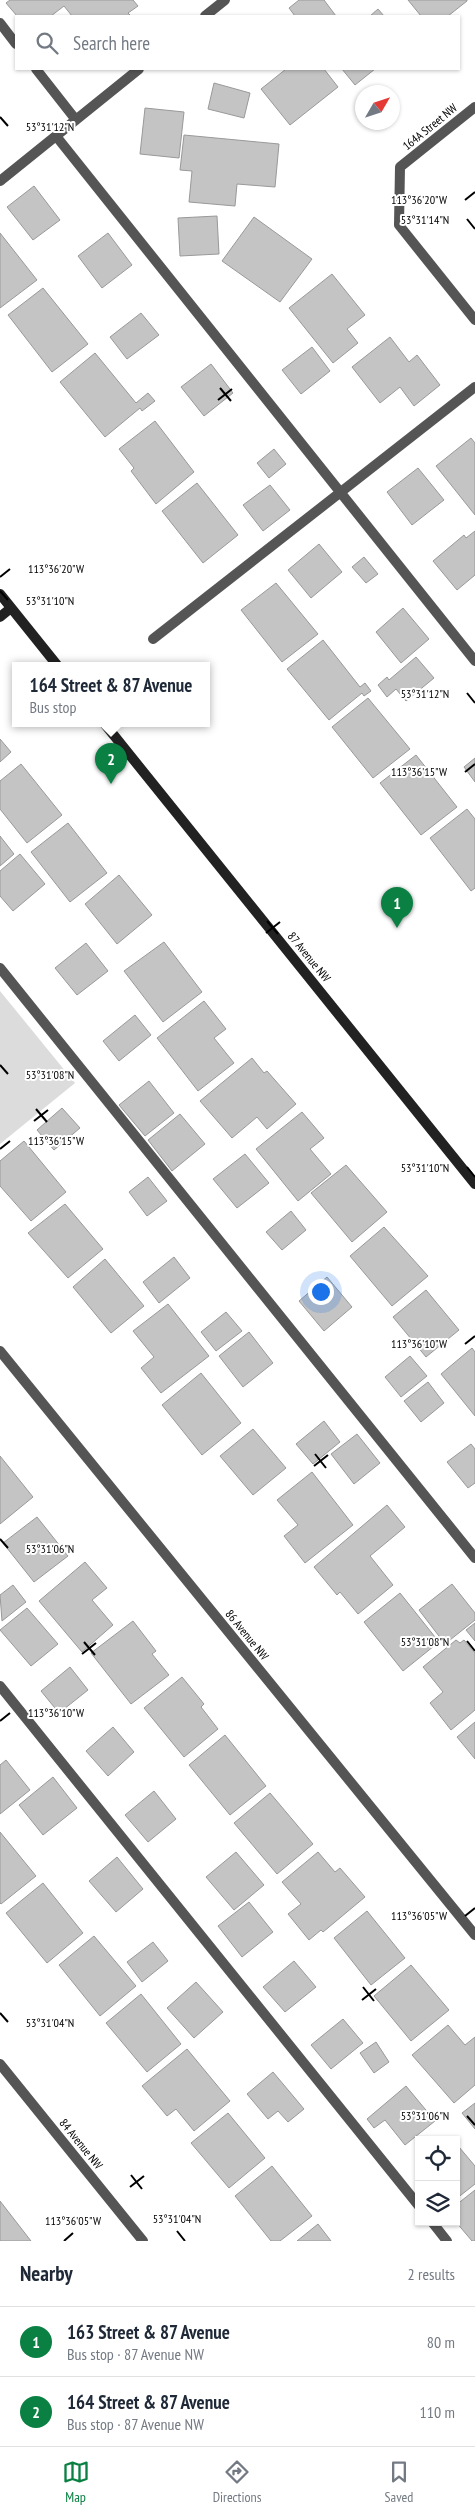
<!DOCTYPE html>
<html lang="en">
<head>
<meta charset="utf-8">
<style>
	body { margin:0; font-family:"PT Sans Narrow",sans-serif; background:#f2f2f3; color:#1f2937 }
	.controls { position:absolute; right:15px; bottom:15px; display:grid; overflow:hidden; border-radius:0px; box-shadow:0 1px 4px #0004 }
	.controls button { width:45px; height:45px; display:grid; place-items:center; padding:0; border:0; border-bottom:1px solid #e0e1e3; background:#fff; color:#1f2937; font:25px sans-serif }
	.compass { position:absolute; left:355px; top:85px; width:45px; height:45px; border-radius:50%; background:#fff; box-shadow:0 1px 4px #0004; rotate:51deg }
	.you { position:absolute; left:320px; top:1291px; width:18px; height:18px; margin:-12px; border:4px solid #fff; border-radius:50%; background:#1a73e8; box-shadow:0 0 0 8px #1a73e833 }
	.badge { display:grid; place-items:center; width:32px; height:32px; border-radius:50%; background:#0b8043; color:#fff; font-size:16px; font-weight:700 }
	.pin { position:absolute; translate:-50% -41px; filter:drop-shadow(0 1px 2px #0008) }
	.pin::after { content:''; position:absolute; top:26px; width:18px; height:15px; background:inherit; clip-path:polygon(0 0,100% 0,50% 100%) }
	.popup { position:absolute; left:12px; top:662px; width:198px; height:65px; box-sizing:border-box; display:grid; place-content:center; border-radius:0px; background:#fff; filter:drop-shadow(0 1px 4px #0005); font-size:16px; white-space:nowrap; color:#747a83 }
	.popup b { font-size:19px; color:#1f2937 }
	.popup::after { content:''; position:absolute; left:50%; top:100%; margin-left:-10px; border:10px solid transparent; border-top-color:#fff }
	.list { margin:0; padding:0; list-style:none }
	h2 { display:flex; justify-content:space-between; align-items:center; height:65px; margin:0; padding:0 20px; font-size:21px }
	h2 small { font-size:16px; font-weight:400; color:#747a83 }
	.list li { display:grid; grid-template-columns:32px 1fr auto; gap:15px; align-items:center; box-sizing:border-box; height:70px; padding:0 20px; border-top:1px solid #e0e1e3 }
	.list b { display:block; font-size:19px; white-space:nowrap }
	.list p { margin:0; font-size:16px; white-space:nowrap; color:#747a83 }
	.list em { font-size:16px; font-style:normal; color:#747a83 }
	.icon { flex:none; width:28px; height:28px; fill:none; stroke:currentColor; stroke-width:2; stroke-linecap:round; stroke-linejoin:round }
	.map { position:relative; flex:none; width:475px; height:2241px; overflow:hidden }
	.search { position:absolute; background:#fff; box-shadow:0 1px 4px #0004; left:15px; right:15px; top:15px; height:55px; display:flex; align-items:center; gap:12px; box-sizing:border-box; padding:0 18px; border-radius:0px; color:#747a83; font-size:19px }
	.sheet { height:205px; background:#fff }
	nav { display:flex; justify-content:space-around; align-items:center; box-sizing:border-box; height:70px; border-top:1px solid #e0e1e3; background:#fff; font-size:14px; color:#747a83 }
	nav a { display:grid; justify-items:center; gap:2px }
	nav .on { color:#0b8043 }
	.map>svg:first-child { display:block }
	.green { fill:#dcdcdc }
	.building { fill:#c4c4c4; stroke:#999 }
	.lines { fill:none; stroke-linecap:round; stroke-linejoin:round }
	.lane { stroke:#555; stroke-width:10 }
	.street { stroke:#555; stroke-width:10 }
	.secondary { stroke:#222; stroke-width:10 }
	.ticks { fill:none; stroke:#000; stroke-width:2 }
	.labels { text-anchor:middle; stroke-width:4; stroke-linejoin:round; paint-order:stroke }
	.street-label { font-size:12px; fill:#000; stroke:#fff }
	.ticks-label { font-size:12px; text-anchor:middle; fill:#000; stroke:#fff; stroke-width:4; stroke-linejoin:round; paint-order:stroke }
</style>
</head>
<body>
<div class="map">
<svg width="475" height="2241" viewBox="0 0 475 2241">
	<rect width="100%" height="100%" fill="#fff"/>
	<path class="green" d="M0,991L75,1083L0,1144Z"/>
	<path class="building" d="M10,0H133L138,6L128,13L131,16H72L64,6L51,16H17L6,3Z
		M299,0H324L336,16H295L289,8Z
		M408,0H467V1L448,16H421Z
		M378,9L384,16H370Z
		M286,69H324L338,87L290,125L261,89Z
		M342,69H375L355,85Z
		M214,83L250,93L244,118L208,109Z
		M145,108L184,112L179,158L140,154Z
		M184,135L279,144L275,187L237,184L235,206L189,202L192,171L180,170Z
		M34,186L60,220L33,240L7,207Z
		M217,216L219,254L180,256L178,218Z
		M254,217L312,259L280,302L222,261Z
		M0,233L37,280L0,308Z
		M108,233L132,265L102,288L78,256Z
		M332,274L365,315L347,329L358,343L333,363L289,308Z
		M43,288L88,344L52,372L8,315Z
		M141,313L159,335L127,359L110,337Z
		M390,337L409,362L417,355L440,385L414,406L400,387L380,403L352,367Z
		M312,347L330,371L301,394L282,370Z
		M95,353L136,403L148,393L155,401L142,411L140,408L105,437L60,382Z
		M211,364L233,393L204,416L181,387Z
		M155,421L194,472L156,504L131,471L134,468L119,449Z
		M471,438L475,443V515L436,466Z
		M274,449L286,464L269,478L257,463Z
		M418,468L444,500L412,525L387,492Z
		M197,483L238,535L203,563L162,511Z
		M270,485L290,510L263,531L243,505Z
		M475,531V575L457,590L433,561L464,535L466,538Z
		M319,544L342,572L311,598L288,570Z
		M364,557L378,574L366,583L352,567Z
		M276,583L318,634L282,662L241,610Z
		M403,608L429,639L401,663L376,632Z
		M323,640L360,687L365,683L371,691L364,696L362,693L329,720L287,669Z
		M416,657L434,678L406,701L396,689L387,697L378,685L387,677L389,680Z
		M368,698L410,749L373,778L332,727Z
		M0,739L11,752L0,762Z
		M416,755L457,807L421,835L380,783Z
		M475,758V782L464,767Z
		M21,764L62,815L27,843L0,809V781Z
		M467,809L475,819V888L471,891L430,838Z
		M68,823L107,873L70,902L31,852Z
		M0,836L14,854L0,866Z
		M20,854L45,884L13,911L0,896V871Z
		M119,875L152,915L117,944L85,904Z
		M164,942L202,992L163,1022L124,971Z
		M86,943L108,971L77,995L55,968Z
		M204,1001L226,1029L214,1038L234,1063L198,1091L157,1038Z
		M135,1015L151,1035L119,1061L103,1041Z
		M252,1058L264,1073L267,1071L296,1104L267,1129L257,1117L232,1138L200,1101Z
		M149,1081L174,1113L145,1136L119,1105Z
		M62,1108L80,1128L54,1150L37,1130Z
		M302,1112L324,1138L310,1149L331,1174L298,1201L256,1149Z
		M180,1114L205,1144L172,1171L148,1140Z
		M24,1141L66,1192L31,1221L0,1186V1161Z
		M245,1154L269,1183L237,1208L213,1179Z
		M346,1165L387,1212L352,1242L311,1193Z
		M148,1177L167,1201L147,1216L129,1192Z
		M65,1204L103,1249L68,1278L28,1233Z
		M291,1211L306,1230L282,1250L266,1232Z
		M384,1227L428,1276L392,1306L350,1256Z
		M174,1257L190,1278L159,1303L143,1282Z
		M105,1259L144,1306L111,1333L73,1287Z
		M327,1277L352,1307L324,1331L299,1301Z
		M426,1290L459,1330L426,1357L393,1317Z
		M168,1304L209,1356L161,1393L141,1368L154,1357L133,1331Z
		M226,1312L242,1331L216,1351L201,1332Z
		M249,1332L273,1363L243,1387L219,1356Z
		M472,1348L475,1352V1416L441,1374Z
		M410,1356L427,1376L401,1397L385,1377Z
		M201,1373L241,1423L202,1455L162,1405Z
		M428,1382L444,1403L421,1422L404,1401Z
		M324,1421L340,1442L313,1464L296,1444Z
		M253,1429L286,1468L253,1495L220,1456Z
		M357,1434L380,1463L354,1484L331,1454Z
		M471,1444L475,1449V1483L468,1488L447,1462Z
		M0,1456L33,1497L0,1524Z
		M312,1472L353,1525L305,1563L284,1536L298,1525L277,1500Z
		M387,1505L405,1527L370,1556L393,1585L358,1614L340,1592L337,1595L314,1567Z
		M37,1517L68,1556L34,1582L3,1543Z
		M85,1562L107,1588L92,1600L113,1625L82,1652L39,1601Z
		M452,1584L475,1613V1620L445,1644L419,1610Z
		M13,1585L26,1602L2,1621L0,1595Z
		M400,1593L439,1642L403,1671L364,1622Z
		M27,1608L58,1644L31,1666L0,1630Z
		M133,1621L156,1651L152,1654L169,1675L131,1704L91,1653Z
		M475,1623V1641L466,1630Z
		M456,1640L460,1643L464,1640L475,1653V1710L451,1730L430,1703L443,1692L423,1667Z
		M70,1667L88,1690L59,1713L41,1691Z
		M182,1677L204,1704L201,1707L218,1729L184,1757L144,1708Z
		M475,1722V1759L457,1737Z
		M113,1727L134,1752L108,1776L86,1751Z
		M225,1735L266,1786L230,1815L189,1765Z
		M6,1760L30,1790L0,1814V1765Z
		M53,1777L77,1808L43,1835L19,1805Z
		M154,1791L176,1819L148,1842L125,1815Z
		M270,1793L313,1844L277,1874L234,1823Z
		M0,1832L36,1876L1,1904L0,1903Z
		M236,1852L264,1885L234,1910L206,1877Z
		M318,1852L335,1872L340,1868L365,1897L323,1932L321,1930L309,1940L288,1914L301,1904L282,1882Z
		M117,1857L143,1889L116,1912L89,1881Z
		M43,1883L83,1933L47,1963L6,1913Z
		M249,1902L273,1932L242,1957L218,1926Z
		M367,1911L405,1958L371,1985L334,1938Z
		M94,1936L136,1986L100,2016L59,1965Z
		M153,1942L168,1961L142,1982L127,1962Z
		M294,1961L316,1987L285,2012L263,1987Z
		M411,1965L449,2010L411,2041L374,1996Z
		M196,1982L223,2012L194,2038L167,2008Z
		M141,1994L181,2044L147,2072L106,2023Z
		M343,2019L363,2043L331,2069L311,2045Z
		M448,2025L465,2045L475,2037V2085L454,2103L412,2055Z
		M376,2042L389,2062L374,2073L360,2053Z
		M187,2049L230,2101L194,2131L176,2109L167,2116L142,2086Z
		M273,2072L304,2109L288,2122L278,2111L268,2119L247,2094Z
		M406,2086L435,2121L405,2145L385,2120L374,2128L367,2119Z
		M475,2103V2129L462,2113Z
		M228,2113L265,2158L229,2188L191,2143Z
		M459,2147L475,2166V2184L456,2199V2149Z
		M272,2166L312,2216L280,2241H271L235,2196Z
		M475,2190V2241H472L456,2222V2205Z
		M0,2201L31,2241H0Z
		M318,2224L331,2241H297Z"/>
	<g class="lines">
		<path class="lane" d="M205,16L225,0
			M0,23L16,44
			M36,69L76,120
			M56,136L475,661
			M0,181L139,69
			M153,639L475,387
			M0,968L475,1558
			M0,1686L419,2206
			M432,2222L447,2241"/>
		<path class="street" d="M475,107L400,167L399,225L475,320
			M0,1351L475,1935
			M0,2064L143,2241"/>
		<path class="secondary" d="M0,594L57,665
			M0,617L11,608
			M104,723L475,1184"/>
	</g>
	<path class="ticks" d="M0,117L8,126M465,200L475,192M467,219L475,229M220,388L231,401M218,400L232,389M0,577L10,569M0,591L8,600M467,693L475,703M465,772L475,764M267,921L278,934M266,933L280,922M0,1065L8,1074M36,1109L47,1122M34,1121L48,1110M0,1149L10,1141M467,1167L475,1177M465,1344L475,1336M315,1454L326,1468M314,1466L328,1455M0,1539L8,1548M467,1641L475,1651M84,1642L95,1655M82,1654L96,1643M0,1721L10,1713M465,1916L475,1908M363,1987L374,2001M362,2000L376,1989M0,2013L8,2022M467,2116L475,2125M131,2175L142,2189M130,2187L144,2176M177,2231L185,2241M64,2241L73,2233"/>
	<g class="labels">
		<g class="street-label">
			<text transform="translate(430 127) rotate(-39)" y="4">164A Street NW</text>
			<text transform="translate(309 957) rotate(51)" y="4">87 Avenue NW</text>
			<text transform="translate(247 1635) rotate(51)" y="4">86 Avenue NW</text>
			<text transform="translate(81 2144) rotate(51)" y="4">84 Avenue NW</text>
		</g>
	</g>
	<g class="ticks-label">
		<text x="50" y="131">53°31'12"N</text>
		<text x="419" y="204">113°36'20"W</text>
		<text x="425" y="224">53°31'14"N</text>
		<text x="56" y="573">113°36'20"W</text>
		<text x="50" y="605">53°31'10"N</text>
		<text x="425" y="698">53°31'12"N</text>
		<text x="419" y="776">113°36'15"W</text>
		<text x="50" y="1079">53°31'08"N</text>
		<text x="56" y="1145">113°36'15"W</text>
		<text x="425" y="1172">53°31'10"N</text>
		<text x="419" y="1348">113°36'10"W</text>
		<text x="50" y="1553">53°31'06"N</text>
		<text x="425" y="1646">53°31'08"N</text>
		<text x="56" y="1717">113°36'10"W</text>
		<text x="419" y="1920">113°36'05"W</text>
		<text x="50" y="2027">53°31'04"N</text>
		<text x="425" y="2120">53°31'06"N</text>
		<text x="177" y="2223">53°31'04"N</text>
		<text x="73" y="2225">113°36'05"W</text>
	</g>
</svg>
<div class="controls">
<button><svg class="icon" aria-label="locate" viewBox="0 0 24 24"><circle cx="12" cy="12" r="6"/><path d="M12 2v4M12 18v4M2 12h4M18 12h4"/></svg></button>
<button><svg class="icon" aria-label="layers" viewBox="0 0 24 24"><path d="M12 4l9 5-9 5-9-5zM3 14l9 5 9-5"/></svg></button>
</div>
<svg class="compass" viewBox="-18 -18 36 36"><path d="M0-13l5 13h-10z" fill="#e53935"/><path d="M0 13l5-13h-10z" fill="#747a83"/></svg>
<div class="you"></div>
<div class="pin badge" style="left:397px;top:928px">1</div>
<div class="pin badge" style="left:111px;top:784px">2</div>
<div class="popup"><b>164 Street &amp; 87 Avenue</b>Bus stop</div>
<div class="search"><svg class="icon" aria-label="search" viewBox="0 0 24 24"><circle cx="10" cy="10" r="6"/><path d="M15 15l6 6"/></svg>Search here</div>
</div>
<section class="sheet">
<h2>Nearby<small>2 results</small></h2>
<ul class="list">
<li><span class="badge">1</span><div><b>163 Street &amp; 87 Avenue</b><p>Bus stop · 87 Avenue NW</p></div><em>80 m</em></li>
<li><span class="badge">2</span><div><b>164 Street &amp; 87 Avenue</b><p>Bus stop · 87 Avenue NW</p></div><em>110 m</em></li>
</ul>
</section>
<nav>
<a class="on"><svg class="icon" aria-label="map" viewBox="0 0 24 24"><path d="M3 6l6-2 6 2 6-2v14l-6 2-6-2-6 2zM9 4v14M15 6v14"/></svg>Map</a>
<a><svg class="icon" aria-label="directions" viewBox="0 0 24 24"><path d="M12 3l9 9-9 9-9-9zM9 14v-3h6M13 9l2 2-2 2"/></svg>Directions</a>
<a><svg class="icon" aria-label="saved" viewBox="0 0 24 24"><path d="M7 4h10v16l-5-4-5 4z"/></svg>Saved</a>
</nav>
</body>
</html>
